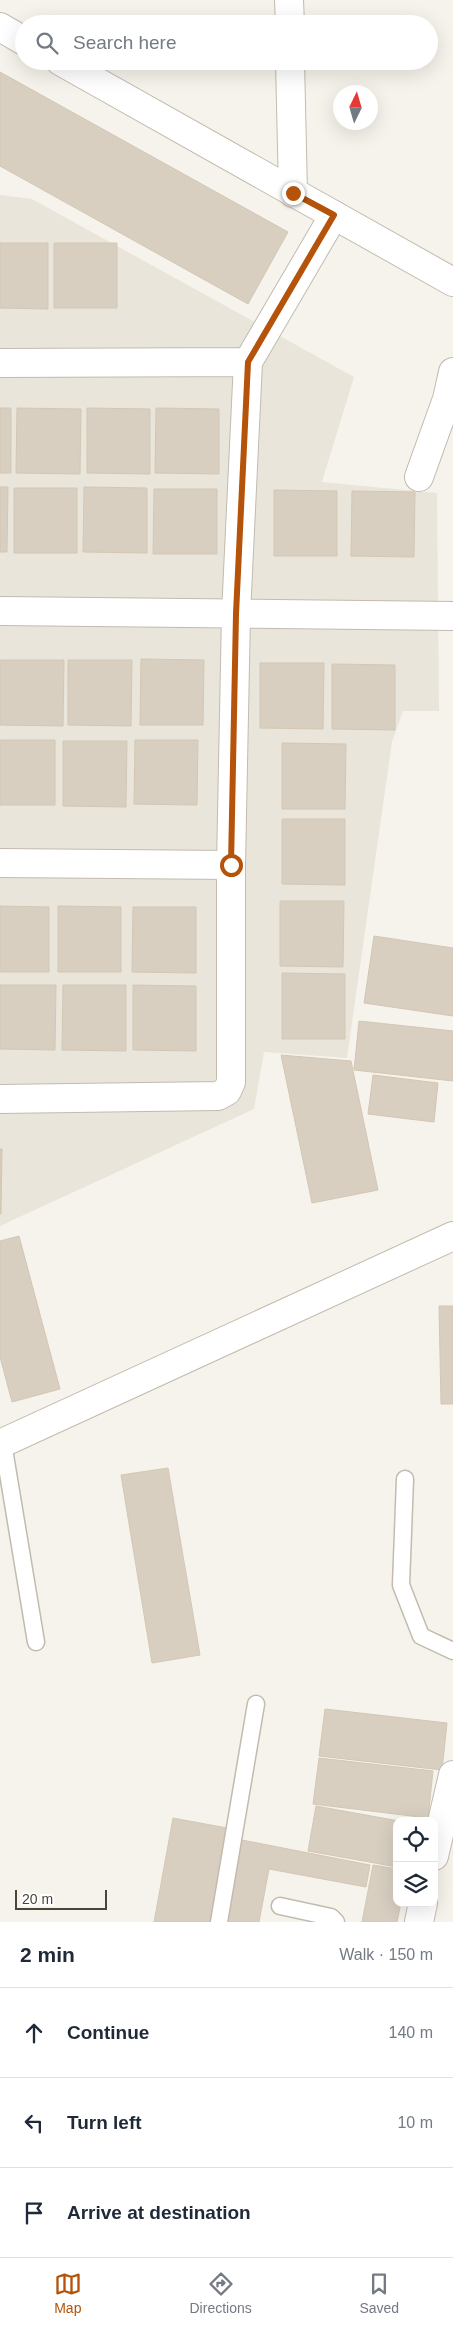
<!DOCTYPE html>
<html lang="en">
<head>
<meta charset="utf-8">
<style>
	body { margin:0; font-family:Helvetica,sans-serif; background:#f2f2f3; color:#1f2937 }
	.controls { position:absolute; right:15px; bottom:15px; display:grid; overflow:hidden; border-radius:10px; box-shadow:0 5px 20px #0002 }
	.controls button { width:45px; height:45px; display:grid; place-items:center; padding:0; border:0; border-bottom:1px solid #e0e1e3; background:#fff; color:#1f2937; font:25px sans-serif }
	.compass { position:absolute; left:333px; top:85px; width:45px; height:45px; border-radius:50%; background:#fff; box-shadow:0 5px 20px #0002; rotate:5deg }
	.scale { position:absolute; left:15px; bottom:12px; width:92px; box-sizing:border-box; padding-left:5px; border:2px solid #4b4439; border-top:0; font-size:14px; line-height:18px; white-space:nowrap; color:#4b4439; -webkit-text-stroke:4px #fff; paint-order:stroke }
	.stop { position:absolute; width:15px; height:15px; margin:-11px; border:4px solid #b45309; border-radius:50%; background:#fff }
	.stop.end { background:#b45309; border-color:#fff; box-shadow:0 1px 5px #0008 }
	.list { margin:0; padding:0; list-style:none }
	h2 { display:flex; justify-content:space-between; align-items:center; height:65px; margin:0; padding:0 20px; font-size:21px }
	h2 small { font-size:16px; font-weight:400; color:#747a83 }
	.list li { display:grid; grid-template-columns:32px 1fr auto; gap:15px; align-items:center; box-sizing:border-box; height:90px; padding:0 20px; border-top:1px solid #e0e1e3 }
	.list b { display:block; font-size:19px; white-space:nowrap }
	.list em { font-size:16px; font-style:normal; color:#747a83 }
	.icon { flex:none; width:28px; height:28px; fill:none; stroke:currentColor; stroke-width:2; stroke-linecap:round; stroke-linejoin:round }
	.map { position:relative; flex:none; width:453px; height:1922px; overflow:hidden }
	.search { position:absolute; background:#fff; box-shadow:0 5px 20px #0002; left:15px; right:15px; top:15px; height:55px; display:flex; align-items:center; gap:12px; box-sizing:border-box; padding:0 18px; border-radius:28px; color:#747a83; font-size:19px }
	.sheet { height:335px; background:#fff }
	nav { display:flex; justify-content:space-around; align-items:center; box-sizing:border-box; height:70px; border-top:1px solid #e0e1e3; background:#fff; font-size:14px; color:#747a83 }
	nav a { display:grid; justify-items:center; gap:2px }
	nav .on { color:#b45309 }
	.map>svg:first-child { display:block }
	.residential { fill:#eae5da }
	.building { fill:#d8cfc1; stroke:#d3c7b4 }
	.lines { fill:none; stroke-linecap:round; stroke-linejoin:round }
	.service-casing { stroke:#c2bbae; stroke-width:19 }
	.minor-casing { stroke:#c2bbae; stroke-width:30 }
	.tertiary-casing { stroke:#c2bbae; stroke-width:30 }
	.service { stroke:#fff; stroke-width:16 }
	.minor { stroke:#fff; stroke-width:28 }
	.tertiary { stroke:#fff; stroke-width:28 }
	.route { stroke:#b45309; stroke-width:6 }
</style>
</head>
<body>
<div class="map">
<svg width="453" height="1922" viewBox="0 0 453 1922">
	<rect width="100%" height="100%" fill="#f6f3ec"/>
	<path class="residential" d="M0,195L32,199L354,377L322,482L437,493L439,711H403L392,742L347,1058L264,1052L254,1109L0,1226Z"/>
	<path class="building" d="M0,72L288,232L248,304L0,166Z
		M0,243H48V309L0,308Z
		M54,243H117V308H54Z
		M0,408H11V473H0Z
		M17,408L81,409L80,474L16,473Z
		M87,408L150,409V474L87,473Z
		M156,408L219,409V474L155,473Z
		M0,487H8L7,552H0Z
		M84,487L147,488V553L83,552Z
		M14,488H77V553H14Z
		M154,489H217V554H153Z
		M274,490L337,491V556H274Z
		M352,491L415,492L414,557L351,556Z
		M141,659L204,660L203,725H140Z
		M0,660H64L63,726L0,725Z
		M68,660H132L131,726L68,725Z
		M260,663H324L323,729L260,728Z
		M332,664L395,665V730L332,729Z
		M0,740H55V805H0Z
		M135,740H198L197,805L134,804Z
		M63,741H127L126,807L63,806Z
		M282,743L346,744L345,809H282Z
		M282,819H345V885L282,884Z
		M280,901H344L343,967L280,966Z
		M0,906L49,907V972H0Z
		M58,906L121,907V972H58Z
		M133,907H196V973L132,972Z
		M374,936L453,948V1016L364,1003Z
		M282,973L345,974V1039H282Z
		M0,985H56L55,1050L0,1049Z
		M63,985H126V1051L62,1050Z
		M133,985L196,986V1051L133,1050Z
		M359,1021L453,1031V1081L354,1070Z
		M281,1055L351,1061L378,1190L312,1203Z
		M373,1075L438,1083L434,1122L368,1114Z
		M0,1149H2L1,1214H0Z
		M19,1236L60,1389L12,1402L0,1357V1241Z
		M439,1306H453V1404H441Z
		M168,1468L200,1655L152,1663L121,1475Z
		M325,1709L447,1723L442,1770L319,1756Z
		M319,1758L433,1771L428,1818L313,1804Z
		M316,1806L399,1821H397V1867L308,1851Z
		M173,1818L227,1828L210,1922H154Z
		M242,1840L370,1865L366,1887L269,1869L259,1922H226Z
		M373,1865L397,1869V1903H401L397,1922H362Z"/>
	<g class="lines">
		<g class="service-casing">
			<path id="service" d="M3,1443L36,1642
				M405,1479L401,1585L421,1636L453,1651
				M280,1906L331,1917L336,1922
				M219,1922L256,1704"/>
		</g>
		<g class="minor-casing">
			<path id="minor" d="M289,0L290,24
				M290,61L293,193
				M0,363L248,362
				M419,477L447,399L453,372
				M0,611L453,616
				M0,863L231,865
				M0,1099L218,1096L227,1091L231,1082V865L236,614L248,362L334,215
				M434,1856L453,1775
				M419,1922L423,1903"/>
		</g>
		<g class="tertiary-casing">
			<path id="tertiary" d="M0,27L24,41
				M60,61L453,282
				M0,1444L453,1236"/>
		</g>
		<use href="#service" class="service"/>
		<use href="#minor" class="minor"/>
		<use href="#tertiary" class="tertiary"/>
	</g>
	<g class="lines">
		<path class="route" d="M231,865L236,614L248,362L334,215L293,193"/>
	</g>
</svg>
<div class="controls">
<button><svg class="icon" aria-label="locate" viewBox="0 0 24 24"><circle cx="12" cy="12" r="6"/><path d="M12 2v4M12 18v4M2 12h4M18 12h4"/></svg></button>
<button><svg class="icon" aria-label="layers" viewBox="0 0 24 24"><path d="M12 4l9 5-9 5-9-5zM3 14l9 5 9-5"/></svg></button>
</div>
<svg class="compass" viewBox="-18 -18 36 36"><path d="M0-13l5 13h-10z" fill="#e53935"/><path d="M0 13l5-13h-10z" fill="#747a83"/></svg>
<div class="scale">20 m</div>
<div class="stop" style="left:231px;top:865px"></div>
<div class="stop end" style="left:293px;top:193px"></div>
<div class="search"><svg class="icon" aria-label="search" viewBox="0 0 24 24"><circle cx="10" cy="10" r="6"/><path d="M15 15l6 6"/></svg>Search here</div>
</div>
<section class="sheet">
<h2>2 min<small>Walk · 150 m</small></h2>
<ul class="list">
<li><svg class="icon" aria-label="ahead" viewBox="0 0 24 24"><path d="M12 20V5M6 11l6-6 6 6"/></svg><div><b>Continue</b></div><em>140 m</em></li>
<li><svg class="icon" aria-label="left" viewBox="0 0 24 24"><path d="M17 20v-9H6M10 6l-5 5 5 5"/></svg><div><b>Turn left</b></div><em>10 m</em></li>
<li><svg class="icon" aria-label="arrive" viewBox="0 0 24 24"><path d="M6 21V4h12l-3 4 3 4H6"/></svg><div><b>Arrive at destination</b></div></li>
</ul>
</section>
<nav>
<a class="on"><svg class="icon" aria-label="map" viewBox="0 0 24 24"><path d="M3 6l6-2 6 2 6-2v14l-6 2-6-2-6 2zM9 4v14M15 6v14"/></svg>Map</a>
<a><svg class="icon" aria-label="directions" viewBox="0 0 24 24"><path d="M12 3l9 9-9 9-9-9zM9 14v-3h6M13 9l2 2-2 2"/></svg>Directions</a>
<a><svg class="icon" aria-label="saved" viewBox="0 0 24 24"><path d="M7 4h10v16l-5-4-5 4z"/></svg>Saved</a>
</nav>
</body>
</html>
